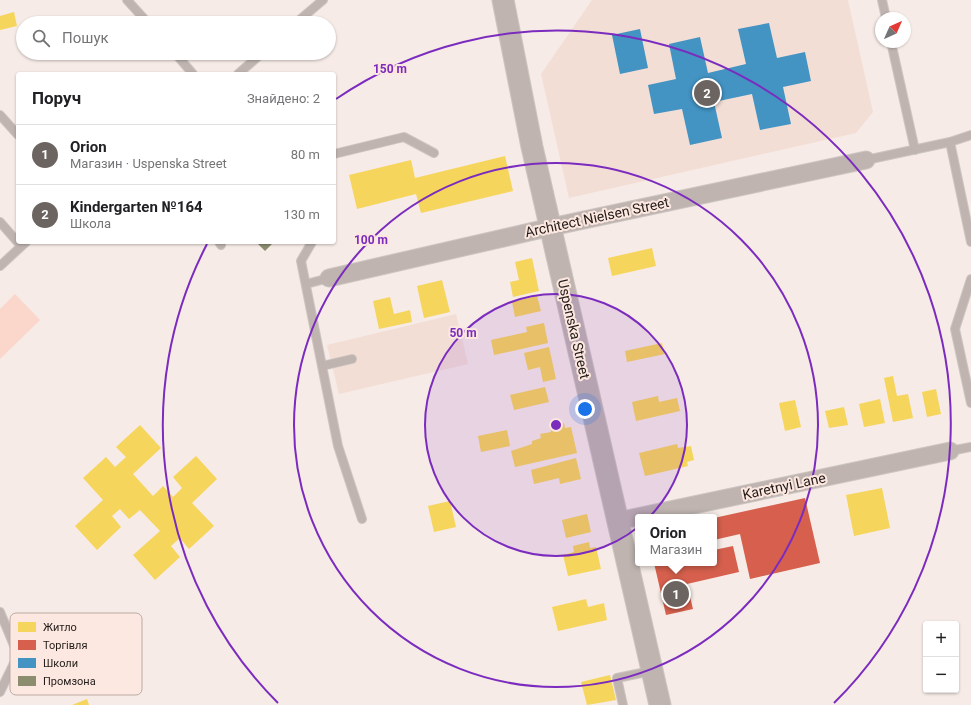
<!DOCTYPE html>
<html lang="uk">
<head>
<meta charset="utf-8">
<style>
	body { margin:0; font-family:Roboto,sans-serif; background:#f6f6f6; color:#202124 }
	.controls { position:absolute; right:12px; bottom:12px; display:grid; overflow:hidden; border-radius:4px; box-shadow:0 1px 3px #0004 }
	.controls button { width:36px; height:36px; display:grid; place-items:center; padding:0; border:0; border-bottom:1px solid #e0e0e0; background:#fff; color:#202124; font:20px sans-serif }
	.compass { position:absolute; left:875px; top:12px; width:36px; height:36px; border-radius:50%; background:#fff; box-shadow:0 1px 3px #0004; rotate:45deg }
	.you { position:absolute; left:585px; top:409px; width:14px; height:14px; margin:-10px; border:3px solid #fff; border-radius:50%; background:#1a73e8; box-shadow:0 0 0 6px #1a73e833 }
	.badge { display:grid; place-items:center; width:26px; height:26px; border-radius:50%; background:#6c6460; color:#fff; font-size:13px; font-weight:700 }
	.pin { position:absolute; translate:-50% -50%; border:2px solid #fff; box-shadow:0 1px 4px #0006 }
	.popup { position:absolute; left:635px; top:514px; width:82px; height:52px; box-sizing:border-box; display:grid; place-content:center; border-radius:4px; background:#fff; filter:drop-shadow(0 1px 3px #0005); font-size:13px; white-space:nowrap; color:#757577 }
	.popup b { font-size:15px; color:#202124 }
	.popup::after { content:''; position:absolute; left:50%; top:100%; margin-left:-8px; border:8px solid transparent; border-top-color:#fff }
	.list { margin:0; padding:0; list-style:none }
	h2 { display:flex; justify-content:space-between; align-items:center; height:52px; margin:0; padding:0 16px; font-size:17px }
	h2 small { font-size:13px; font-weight:400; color:#757577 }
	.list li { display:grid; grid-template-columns:26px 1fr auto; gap:12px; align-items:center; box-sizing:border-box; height:60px; padding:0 16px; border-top:1px solid #e0e0e0 }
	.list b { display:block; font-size:15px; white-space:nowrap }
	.list p { margin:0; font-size:13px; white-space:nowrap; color:#757577 }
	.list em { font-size:13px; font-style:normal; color:#757577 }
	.icon { flex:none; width:22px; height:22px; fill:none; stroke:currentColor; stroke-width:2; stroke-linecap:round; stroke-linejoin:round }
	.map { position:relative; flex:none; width:971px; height:705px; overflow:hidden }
	.search { position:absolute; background:#fff; box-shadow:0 1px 3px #0004; left:16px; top:16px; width:320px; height:44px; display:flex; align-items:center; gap:10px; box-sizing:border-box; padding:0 14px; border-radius:22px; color:#757577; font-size:15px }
	.panel { position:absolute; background:#fff; box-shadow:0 1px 3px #0004; left:16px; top:72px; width:320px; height:172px; border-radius:4px }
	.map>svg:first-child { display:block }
	.built { fill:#f3ded6 }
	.green { fill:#fad7ca }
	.homes { fill:#f6d55c }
	.shops { fill:#d6604d }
	.schools { fill:#4393c3 }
	.industry { fill:#8c8c6e }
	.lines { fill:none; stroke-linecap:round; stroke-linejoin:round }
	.service-casing { stroke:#cec6c3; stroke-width:10 }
	.minor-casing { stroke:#cec6c3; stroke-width:19 }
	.tertiary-casing { stroke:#cec6c3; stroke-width:23 }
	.service { stroke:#bfb4b0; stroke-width:8 }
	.minor { stroke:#bfb4b0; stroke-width:17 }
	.tertiary { stroke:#bfb4b0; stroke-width:21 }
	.ring { fill:none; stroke:#7b2cbf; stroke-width:2 }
	.labels { text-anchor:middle; stroke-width:4; stroke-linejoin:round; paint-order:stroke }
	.street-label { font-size:14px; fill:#221b18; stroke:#fce8e0 }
	.key { fill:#fce8e0; stroke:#bbaaa4; stroke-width:1 }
	.key-label { font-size:11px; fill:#221b18 }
	.centre { fill:#7b2cbf; stroke:#fce8e0; stroke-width:2 }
	.ring-label { font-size:12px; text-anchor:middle; font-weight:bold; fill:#7b2cbf; stroke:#fce8e0; stroke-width:4; stroke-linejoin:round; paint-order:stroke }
</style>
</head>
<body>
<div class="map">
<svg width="971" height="705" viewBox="0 0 971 705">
	<rect width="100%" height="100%" fill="#f6ebe6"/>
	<path class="built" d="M592,0H848L873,112L856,133L569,198L541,74Z
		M456,314L468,364L339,394L327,345Z"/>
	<path class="green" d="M15,294L40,320L0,359V309Z"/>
	<path class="homes" d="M14,12L17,26L0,30V16Z
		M505,156L513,191L421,213L416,194L357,209L349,175L411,160L415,178Z
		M652,248L656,266L612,276L608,258Z
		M532,258L539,291L513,297L510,282L519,280L515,262Z
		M442,280L450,312L424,318L417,286Z
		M537,296L541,311L515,317L512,302Z
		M390,297L394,314L410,310L412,322L379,329L373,301Z
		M544,323L548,343L494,355L491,340L527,332L526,327Z
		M662,343L665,354L627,362L625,351Z
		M549,347L556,379L543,382L540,367L528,370L524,353Z
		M893,376L897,396L908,394L913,418L893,422L884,378Z
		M545,387L549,402L514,410L510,395Z
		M936,389L941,414L927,417L922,392Z
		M658,396L659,402L677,398L680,411L636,421L632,402Z
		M880,399L885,423L864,427L859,404Z
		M795,400L801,427L785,431L779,403Z
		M844,407L848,425L829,428L825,411Z
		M564,423L565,428L571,427L577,453L515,467L511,451L532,444V441L541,438L540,434L551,432L550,426Z
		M140,425L161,448L133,474L153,496L163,486L173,497L182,488L173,477L196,456L217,479L192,503L214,526L189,549L180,538L171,546L180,557L155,580L133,555L160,531L140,510L129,519L120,509L112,516L121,527L97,550L75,526L103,500L83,478L106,457L115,467L126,457L116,447Z
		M507,430L510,446L481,452L478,436Z
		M677,444L678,448L691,446L694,460L687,462L688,466L645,476L639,453Z
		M576,458L581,479L560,484L559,478L534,484L531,470Z
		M882,488L890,528L854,536L846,495Z
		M450,501L456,527L434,532L428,506Z
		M587,514L591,532L566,538L562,520Z
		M589,542L590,548L596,547L601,569L568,576L563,555L574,552L573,546Z
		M586,599L588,607L604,603L607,620L558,631L552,607Z
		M610,675L616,700L587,705L581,682Z
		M87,699L89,705H72Z"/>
	<path class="shops" d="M805,498L820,563L750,579L740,534L714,540V518Z
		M733,546L739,572L687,584L693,609L666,615L654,563H714V550Z"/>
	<path class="schools" d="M769,23L777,58L805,52L811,81L783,87L791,124L760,130L752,94L714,102L722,138L690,145L682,109L654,114L648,85L676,79L669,44L700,37L708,73L746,64L738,29Z
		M640,29L648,68L620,74L612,35Z"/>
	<path class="industry" d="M256,242H274L265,251Z"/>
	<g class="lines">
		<g class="service-casing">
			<path id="service" d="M127,0L148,23
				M882,0L886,18
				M296,23L323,0
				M891,42L915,150
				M175,53L193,74
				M238,74L262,53
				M0,115L18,135
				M950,142L971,242
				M334,154L404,137L434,153
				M866,160L950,142L971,135
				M0,222L21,246
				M219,242L221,245
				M312,242L301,261L338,446L362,519
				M0,266L26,242
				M971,279L955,329L971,403
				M306,284L329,278
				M322,366L352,359
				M950,451L971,447
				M0,612L18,655L0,692
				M623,705L617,678L651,671"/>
		</g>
		<g class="minor-casing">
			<path id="minor" d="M329,278L551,227L866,160
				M618,521L950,451"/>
		</g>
		<g class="tertiary-casing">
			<path id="tertiary" d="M503,0L532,147L660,705"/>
		</g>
		<use href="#service" class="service"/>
		<use href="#minor" class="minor"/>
		<use href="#tertiary" class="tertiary"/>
	</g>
	<circle cx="556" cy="425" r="131" fill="#7b2cbf" fill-opacity=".12"/>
	<g class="ring">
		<circle cx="556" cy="425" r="131"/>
		<circle cx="556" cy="425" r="262"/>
		<path d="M278 703A393 393 0 0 1 207 244M336 99A393 393 0 0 1 834 703"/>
	</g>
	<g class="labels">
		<g class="street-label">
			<text transform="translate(597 217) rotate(-12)" y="5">Architect Nielsen Street</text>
			<text transform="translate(574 329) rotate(77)" y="5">Uspenska Street</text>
			<text transform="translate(784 486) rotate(-12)" y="5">Karetnyi Lane</text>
		</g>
	</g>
	<rect x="10" y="613" width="132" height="82" rx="6" class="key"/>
	<rect x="18" y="622" width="18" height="10" fill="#f6d55c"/>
	<rect x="18" y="640" width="18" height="10" fill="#d6604d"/>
	<rect x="18" y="658" width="18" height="10" fill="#4393c3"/>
	<rect x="18" y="676" width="18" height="10" fill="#8c8c6e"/>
	<g class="key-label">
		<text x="43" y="631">Житло</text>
		<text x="43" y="649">Торгівля</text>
		<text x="43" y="667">Школи</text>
		<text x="43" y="685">Промзона</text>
	</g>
	<circle cx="556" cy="425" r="6" class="centre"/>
	<g class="ring-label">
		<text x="390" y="73">150 m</text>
		<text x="371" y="244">100 m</text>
		<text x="463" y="337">50 m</text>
	</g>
</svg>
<div class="controls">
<button>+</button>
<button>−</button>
</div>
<svg class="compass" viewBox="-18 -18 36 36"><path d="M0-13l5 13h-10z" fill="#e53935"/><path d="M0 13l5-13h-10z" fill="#757577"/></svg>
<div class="you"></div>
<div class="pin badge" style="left:676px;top:594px">1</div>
<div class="popup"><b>Orion</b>Магазин</div>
<div class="pin badge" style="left:707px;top:93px">2</div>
<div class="search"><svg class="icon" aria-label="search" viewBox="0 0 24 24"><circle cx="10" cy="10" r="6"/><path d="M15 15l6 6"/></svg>Пошук</div>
<section class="panel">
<h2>Поруч<small>Знайдено: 2</small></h2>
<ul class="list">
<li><span class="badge">1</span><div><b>Orion</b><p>Магазин · Uspenska Street</p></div><em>80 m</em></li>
<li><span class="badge">2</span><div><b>Kindergarten №164</b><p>Школа</p></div><em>130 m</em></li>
</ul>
</section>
</div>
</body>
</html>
